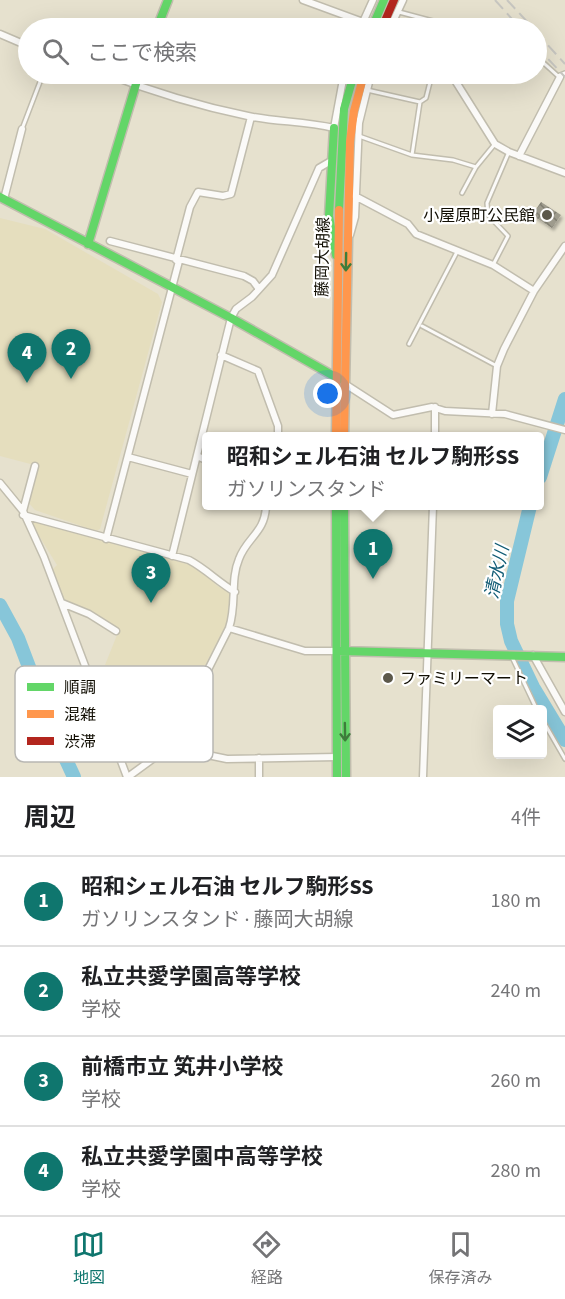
<!DOCTYPE html>
<html lang="ja">
<head>
<meta charset="utf-8">
<style>
	body { margin:0; font-family:"Source Sans 3","Noto Sans JP",sans-serif; background:#f6f6f6; color:#202124 }
	.controls { position:absolute; right:18px; bottom:18px; display:grid; overflow:hidden; border-radius:6px; box-shadow:0 6px 24px #0002 }
	.controls button { width:54px; height:54px; display:grid; place-items:center; padding:0; border:0; border-bottom:2px solid #e0e0e0; background:#fff; color:#202124; font:30px sans-serif }
	.you { position:absolute; left:328px; top:394px; width:21px; height:21px; margin:-15px; border:4px solid #fff; border-radius:50%; background:#1a73e8; box-shadow:0 0 0 9px #1a73e833 }
	.badge { display:grid; place-items:center; width:39px; height:39px; border-radius:50%; background:#0f766e; color:#fff; font-size:20px; font-weight:700 }
	.pin { position:absolute; translate:-50% -50px; filter:drop-shadow(0 2px 3px #0008) }
	.pin::after { content:''; position:absolute; top:32px; width:21px; height:18px; background:inherit; clip-path:polygon(0 0,100% 0,50% 100%) }
	.popup { position:absolute; left:202px; top:432px; width:342px; height:78px; box-sizing:border-box; display:grid; place-content:center; border-radius:6px; background:#fff; filter:drop-shadow(0 2px 4px #0005); font-size:20px; white-space:nowrap; color:#757577 }
	.popup b { font-size:22px; color:#202124 }
	.popup::after { content:''; position:absolute; left:50%; top:100%; margin-left:-12px; border:12px solid transparent; border-top-color:#fff }
	.list { margin:0; padding:0; list-style:none }
	h2 { display:flex; justify-content:space-between; align-items:center; height:78px; margin:0; padding:0 24px; font-size:26px }
	h2 small { font-size:20px; font-weight:400; color:#757577 }
	.list li { display:grid; grid-template-columns:39px 1fr auto; gap:18px; align-items:center; box-sizing:border-box; height:90px; padding:0 24px; border-top:2px solid #e0e0e0 }
	.list b { display:block; font-size:22px; white-space:nowrap }
	.list p { margin:0; font-size:20px; white-space:nowrap; color:#757577 }
	.list em { font-size:20px; font-style:normal; color:#757577 }
	.icon { flex:none; width:33px; height:33px; fill:none; stroke:currentColor; stroke-width:2; stroke-linecap:round; stroke-linejoin:round }
	.map { position:relative; flex:none; width:565px; height:777px; overflow:hidden }
	.search { position:absolute; background:#fff; box-shadow:0 6px 24px #0002; left:18px; right:18px; top:18px; height:66px; display:flex; align-items:center; gap:15px; box-sizing:border-box; padding:0 21px; border-radius:33px; color:#757577; font-size:22px }
	.sheet { height:438px; background:#fff }
	nav { display:flex; justify-content:space-around; align-items:center; box-sizing:border-box; height:84px; border-top:2px solid #e0e0e0; background:#fff; font-size:16px; color:#757577 }
	nav a { display:grid; justify-items:center; gap:3px }
	nav .on { color:#0f766e }
	.map>svg:first-child { display:block }
	.built { fill:#e5debe }
	.lines { fill:none; stroke-linecap:round; stroke-linejoin:round }
	.river { stroke:#87c6d9; stroke-width:14 }
	.building { fill:url(#building-cross-hatch); filter:url(#shadow) }
	.lane-casing { stroke:#c1bdae; stroke-width:6 }
	.street-casing { stroke:#c1bdae; stroke-width:9 }
	.fast-casing { stroke:#c1bdae; stroke-width:11 }
	.slow-casing { stroke:#c1bdae; stroke-width:11 }
	.jam-casing { stroke:#c1bdae; stroke-width:11 }
	.lane { stroke:#fbfaf8; stroke-width:3 }
	.street { stroke:#fbfaf8; stroke-width:6 }
	.fast { stroke:#63d668; stroke-width:8 }
	.slow { stroke:#ff974d; stroke-width:8 }
	.jam { stroke:#b3261e; stroke-width:8 }
	.rail { stroke:#c7c6c0; stroke-width:2; stroke-dasharray:12 6; stroke-linecap:butt }
	.oneway { stroke:#3e7c3b }
	.poi-dot { fill:#5c584a; stroke:#fff; stroke-width:2 }
	.labels { text-anchor:middle; stroke-width:4.5; stroke-linejoin:round; paint-order:stroke }
	.poi-label { font-size:16px; fill:#110e03; stroke:#fff; text-anchor:end }
	.street-label { font-size:16px; fill:#110e03; stroke:#fff }
	.water-label { font-size:18px; font-style:italic; fill:#105b74; stroke:#fff }
	.key { fill:#fff; stroke:#b8b7b3; stroke-width:1.5 }
	.key-label { font-size:16px; fill:#110e03 }
</style>
</head>
<body>
<div class="map">
<svg width="565" height="777" viewBox="0 0 565 777">
	<defs>
		<pattern id="building-cross-hatch" width="8" height="8" patternUnits="userSpaceOnUse" patternTransform="scale(1.5)"><rect width="8" height="8" fill="#9e9b8d"/><path d="M0 0l8 8M0 8l8-8" fill="none" stroke="#7f7d71"/></pattern>
		<filter id="shadow"><feDropShadow dx="2" dy="3" stdDeviation="1.5" flood-color="#0004"/></filter>
	</defs>
	<rect width="100%" height="100%" fill="#e6e1ce"/>
	<path class="built" d="M0,218L45,229L158,294L162,302L100,529L96,531L35,510L28,502L38,466L0,456Z
		M30,521L187,564L204,571L216,585L231,594L226,625L192,690L167,679L163,687L105,665L119,630L63,599L53,569L57,565Z"/>
	<g class="lines">
		<path class="river" d="M540,477L565,399
			M530,506L507,601V624L511,641L533,687L565,740
			M0,605L18,638L56,738L74,777"/>
	</g>
	<path class="building" d="M541,202L561,215L552,228L532,215Z
		M115,715L143,723L140,735L114,728Z"/>
	<g class="lines">
		<g class="lane-casing">
			<path id="lane" d="M399,12L459,28
				M536,56L558,76L565,73
				M367,90L420,102
				M22,129L43,74
				M359,136L412,155L453,160L476,167
				M412,155L420,102L426,98L432,74
				M462,193L476,167L494,145
				M493,265L508,236L488,215L487,203L508,154
				M422,326L495,365
				M409,344L458,250
				M512,657L537,710
				M542,719L565,759"/>
		</g>
		<g class="street-casing">
			<path id="street" d="M303,0L363,22L373,0
				M390,28L403,0
				M0,34L28,46
				M107,74C153,92 199,106 248,116C277,122 304,121 334,128L344,74
				M451,74L495,144L509,152L565,173
				M519,156L560,77
				M355,196L408,224L416,234L493,265L534,291
				M4,199L22,129
				M350,235L355,217L359,123L371,74
				M110,241L244,276L253,281L259,289
				M176,260L190,207L198,192L223,196L231,194L251,117
				M221,355L258,371L278,426V436
				M345,384L393,415L432,407L445,411L505,414L565,430
				M492,414L497,366L504,349L534,291L565,246
				M435,436V407
				M197,456L206,460
				M128,457L192,474
				M0,483L23,511L44,557L127,777
				M266,506C265,533 247,537 239,559C230,580 237,605 229,628L169,747L227,759L337,757
				M23,511L35,466
				M23,515L189,560C206,569 218,582 235,592
				M106,539L179,261
				M172,556L231,318L236,309L252,297L272,275L319,168L331,161
				M62,603L89,614L116,631
				M229,628L305,651H336
				M533,655L565,712
				M128,777L169,747
				M259,777V758
				M423,777L433,506"/>
		</g>
		<g class="fast-casing">
			<path id="fast" d="M157,28L168,0
				M372,28L384,0
				M334,128L329,216L336,255
				M0,197L231,318L339,379
				M339,210L344,109L354,74
				M88,244L139,74
				M336,506L337,777
				M344,506L346,777
				M341,651L565,657"/>
		</g>
		<g class="slow-casing">
			<path id="slow" d="M336,436L339,210
				M344,436L350,142L354,111L364,74"/>
		</g>
		<g class="jam-casing">
			<path id="jam" d="M382,28L394,0"/>
		</g>
		<use href="#lane" class="lane"/>
		<use href="#street" class="street"/>
		<use href="#fast" class="fast"/>
		<use href="#slow" class="slow"/>
		<use href="#jam" class="jam"/>
		<path class="rail" d="M495,0L520,28
			M507,0L533,28
			M536,32L565,64
			M536,46L565,77"/>
	</g>
	<defs><path id="oneway-shaft" d="M-6 0H5M1.5-3L5.5 0L1.5 3" fill="none" stroke-width="1.6" stroke-linecap="round" stroke-linejoin="round" transform="scale(1.5)"/></defs>
	<g class="oneway">
		<use href="#oneway-shaft" transform="translate(346 262) rotate(91)"/>
		<use href="#oneway-shaft" transform="translate(345 732) rotate(89)"/>
	</g>
	<g class="poi-dot">
		<circle cx="547" cy="215" r="6"/>
		<circle cx="388" cy="678" r="6"/>
	</g>
	<g class="labels">
		<g class="poi-label">
			<text x="535" y="221">小屋原町公民館</text>
			<text x="400" y="684" text-anchor="start">ファミリーマート</text>
		</g>
		<g class="street-label">
			<text transform="translate(322 257) rotate(-89)" y="6">藤岡大胡線</text>
		</g>
		<g class="water-label">
			<text transform="translate(497 572) rotate(-78)" y="6">清水川</text>
		</g>
	</g>
	<rect x="15" y="666" width="198" height="96" rx="9" class="key"/>
	<rect x="27" y="683" width="27" height="8" fill="#63d668"/>
	<rect x="27" y="710" width="27" height="8" fill="#ff974d"/>
	<rect x="27" y="737" width="27" height="8" fill="#b3261e"/>
	<g class="key-label">
		<text x="64" y="693">順調</text>
		<text x="64" y="720">混雑</text>
		<text x="64" y="747">渋滞</text>
	</g>
</svg>
<div class="controls">
<button><svg class="icon" aria-label="layers" viewBox="0 0 24 24"><path d="M12 4l9 5-9 5-9-5zM3 14l9 5 9-5"/></svg></button>
</div>
<div class="you"></div>
<div class="pin badge" style="left:373px;top:579px">1</div>
<div class="popup"><b>昭和シェル石油 セルフ駒形SS</b>ガソリンスタンド</div>
<div class="pin badge" style="left:71px;top:379px">2</div>
<div class="pin badge" style="left:151px;top:603px">3</div>
<div class="pin badge" style="left:27px;top:383px">4</div>
<div class="search"><svg class="icon" aria-label="search" viewBox="0 0 24 24"><circle cx="10" cy="10" r="6"/><path d="M15 15l6 6"/></svg>ここで検索</div>
</div>
<section class="sheet">
<h2>周辺<small>4件</small></h2>
<ul class="list">
<li><span class="badge">1</span><div><b>昭和シェル石油 セルフ駒形SS</b><p>ガソリンスタンド · 藤岡大胡線</p></div><em>180 m</em></li>
<li><span class="badge">2</span><div><b>私立共愛学園高等学校</b><p>学校</p></div><em>240 m</em></li>
<li><span class="badge">3</span><div><b>前橋市立 笂井小学校</b><p>学校</p></div><em>260 m</em></li>
<li><span class="badge">4</span><div><b>私立共愛学園中高等学校</b><p>学校</p></div><em>280 m</em></li>
</ul>
</section>
<nav>
<a class="on"><svg class="icon" aria-label="map" viewBox="0 0 24 24"><path d="M3 6l6-2 6 2 6-2v14l-6 2-6-2-6 2zM9 4v14M15 6v14"/></svg>地図</a>
<a><svg class="icon" aria-label="directions" viewBox="0 0 24 24"><path d="M12 3l9 9-9 9-9-9zM9 14v-3h6M13 9l2 2-2 2"/></svg>経路</a>
<a><svg class="icon" aria-label="saved" viewBox="0 0 24 24"><path d="M7 4h10v16l-5-4-5 4z"/></svg>保存済み</a>
</nav>
</body>
</html>
